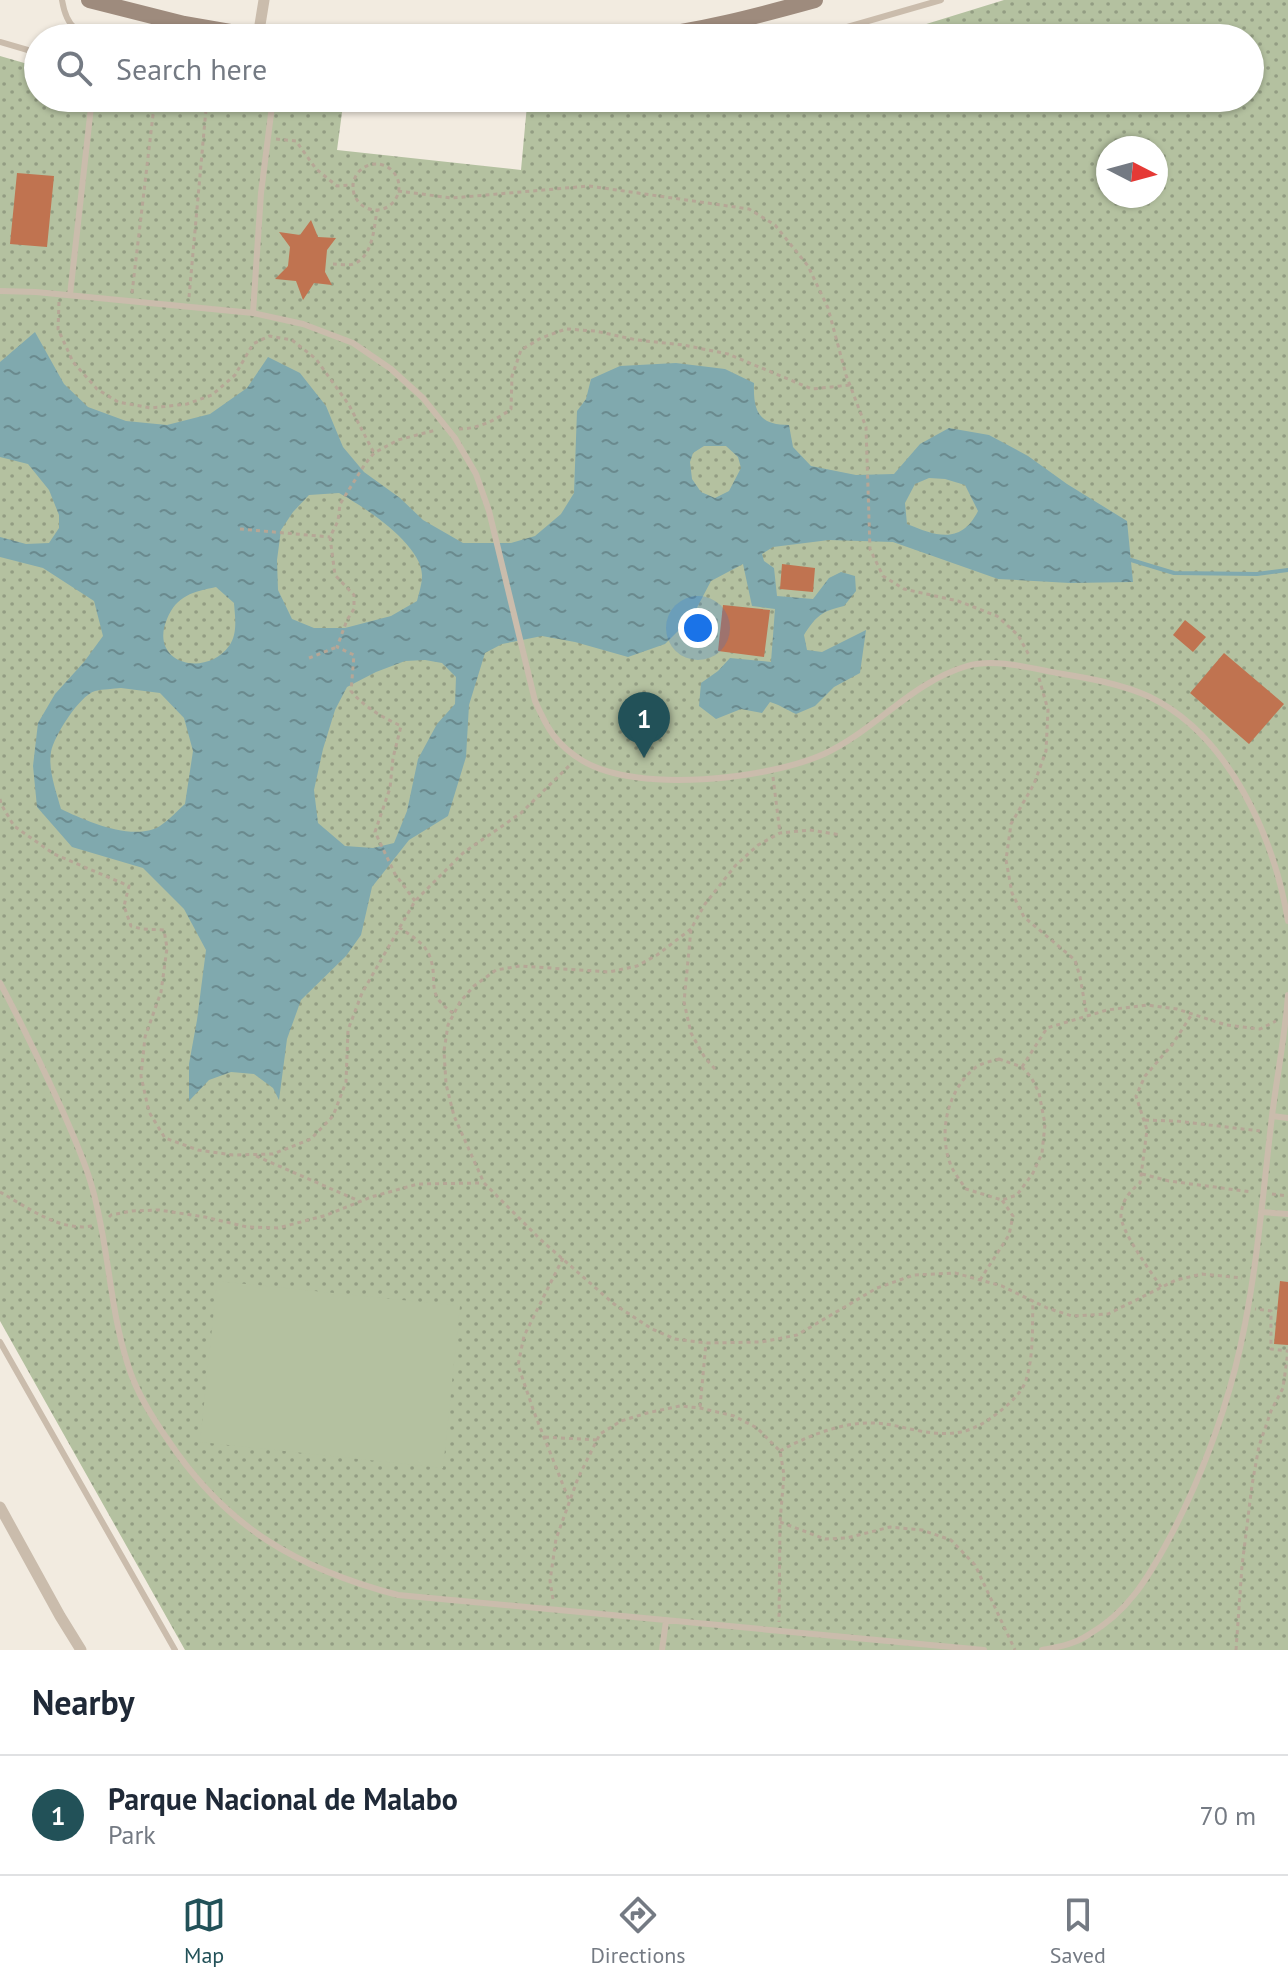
<!DOCTYPE html>
<html lang="en">
<head>
<meta charset="utf-8">
<style>
	body { margin:0; font-family:"PT Sans",sans-serif; background:#f6f6f7; color:#1f2937 }
	.compass { position:absolute; left:1096px; top:136px; width:72px; height:72px; border-radius:50%; background:#fff; box-shadow:0 2px 6px #0004; rotate:96deg }
	.you { position:absolute; left:698px; top:628px; width:28px; height:28px; margin:-20px; border:6px solid #fff; border-radius:50%; background:#1a73e8; box-shadow:0 0 0 12px #1a73e833 }
	.badge { display:grid; place-items:center; width:52px; height:52px; border-radius:50%; background:#225158; color:#fff; font-size:26px; font-weight:700 }
	.pin { position:absolute; translate:-50% -66px; filter:drop-shadow(0 2px 4px #0008) }
	.pin::after { content:''; position:absolute; top:42px; width:28px; height:24px; background:inherit; clip-path:polygon(0 0,100% 0,50% 100%) }
	.list { margin:0; padding:0; list-style:none }
	h2 { display:flex; justify-content:space-between; align-items:center; height:104px; margin:0; padding:0 32px; font-size:34px }
	h2 small { font-size:26px; font-weight:400; color:#747a83 }
	.list li { display:grid; grid-template-columns:52px 1fr auto; gap:24px; align-items:center; box-sizing:border-box; height:120px; padding:0 32px; border-top:2px solid #e0e1e3 }
	.list b { display:block; font-size:30px; white-space:nowrap }
	.list p { margin:0; font-size:26px; white-space:nowrap; color:#747a83 }
	.list em { font-size:26px; font-style:normal; color:#747a83 }
	.icon { flex:none; width:44px; height:44px; fill:none; stroke:currentColor; stroke-width:2; stroke-linecap:round; stroke-linejoin:round }
	.map { position:relative; flex:none; width:1288px; height:1650px; overflow:hidden }
	.search { position:absolute; background:#fff; box-shadow:0 2px 6px #0004; left:24px; right:24px; top:24px; height:88px; display:flex; align-items:center; gap:20px; box-sizing:border-box; padding:0 28px; border-radius:44px; color:#747a83; font-size:30px }
	.sheet { height:224px; background:#fff }
	nav { display:flex; justify-content:space-around; align-items:center; box-sizing:border-box; height:112px; border-top:2px solid #e0e1e3; background:#fff; font-size:22px; color:#747a83 }
	nav a { display:grid; justify-items:center; gap:4px }
	nav .on { color:#225158 }
	.map>svg:first-child { display:block }
	.park { fill:url(#park-dots); fill-rule:evenodd }
	.garden { fill:#b4c1a0 }
	.water { fill:url(#water-ripples); fill-rule:evenodd }
	.lines { fill:none; stroke-linecap:round; stroke-linejoin:round }
	.stream { stroke:#80a9ae; stroke-width:4 }
	.building { fill:#c07350 }
	.path { stroke:#b6a696; stroke-width:3; stroke-dasharray:4 4; stroke-linecap:butt }
	.lane { stroke:#cabcac; stroke-width:6 }
	.street { stroke:#cabcac; stroke-width:11 }
	.secondary { stroke:#9e8b7d; stroke-width:16 }
</style>
</head>
<body>
<div class="map">
<svg width="1288" height="1650" viewBox="0 0 1288 1650">
	<defs>
		<pattern id="park-dots" width="8" height="8" patternUnits="userSpaceOnUse" patternTransform="scale(2)"><rect width="8" height="8" fill="#b4c1a0"/><path d="M2 2h.1M6 6h.1" fill="none" stroke="#939d83" stroke-width="1.8" stroke-linecap="round"/></pattern>
		<pattern id="water-ripples" width="26" height="14" patternUnits="userSpaceOnUse" patternTransform="scale(2)"><rect width="26" height="14" fill="#80a9ae"/><path d="M2 4q2-2 4 0t4 0M15 11q2-2 4 0t4 0" fill="none" stroke="#6a8a8e"/></pattern>
	</defs>
	<rect width="100%" height="100%" fill="#f2ebe0"/>
	<path class="park" d="M1004,0H1288V1650H185L0,1321V56L38,67V98H275L343,105L337,150L521,170L527,105L601,98H1250V38H881ZM1108,148H1156V196H1108Z"/>
	<path class="garden" d="M217,1281L460,1306L443,1468L200,1442Z"/>
	<path class="water" d="M35,332L64,384L88,407L126,421L167,425L210,414L247,388L268,357L300,373L326,406L343,447L364,472L400,498L423,520L463,543H511L535,536L561,514L574,493L577,411L586,399L591,379L620,366L676,363L725,369L754,383C753,412 759,425 789,425L793,447L811,466L856,475L894,474L920,444L949,428L989,435L1028,456L1067,484L1127,521L1133,582L1070,583L998,579L893,542L829,540L773,547L762,554L764,561L774,568L777,596L813,599L829,578L841,572L855,576L856,591L844,606C822,611 816,616 804,635L807,650L822,652L866,630L860,673L834,687L815,706L796,714C787,710 780,705 770,702L762,713L741,709L716,719L699,706L701,683L718,671L730,658L771,662L775,609L752,606L743,564L711,581L692,617L665,644L628,657L575,642L542,636L502,644L485,653L469,705L466,757L448,816L409,840L372,887L361,935L346,956L301,1000L287,1039L279,1100L273,1088L254,1074L231,1072L209,1080L189,1101V1064L197,1020L206,950L184,909L143,868L72,847L37,807L33,766L38,723L55,694L84,662L103,636L94,601L43,568L0,557V537L26,544L49,543L59,528V515L49,490L28,464L0,457V362ZM704,446H726L738,457L741,468L729,491L715,498L701,492L692,479L690,462L693,453ZM929,478L945,479L965,485L978,511C961,545 936,536 907,524L905,503L915,484ZM339,493C363,506 423,545 422,576C422,584 419,593 417,601L391,616L345,628H314L292,619L278,590L277,560L281,530L293,512L309,495ZM216,587L234,603C235,617 238,634 229,646C206,678 148,664 167,619C177,595 193,592 216,587ZM425,660L442,663L456,677L455,704L437,724L418,759L407,811L394,843L373,848L345,846L318,823L314,790L323,749L335,710L347,687L376,672L405,661ZM121,688L160,693L184,718L193,751L185,804C177,811 169,820 160,826C133,842 86,821 61,809C56,791 48,770 51,752C54,736 79,696 95,691C103,689 113,689 121,688Z"/>
	<g class="lines">
		<path class="stream" d="M1131,560L1174,573L1257,574L1288,570"/>
	</g>
	<path class="building" d="M17,173L54,176L47,247L10,244Z
		M311,220L318,237L336,238L327,250L325,272L332,285L314,283L303,300L296,281L275,279L288,266L290,247L279,232L300,235Z
		M782,564L815,568L813,592L780,589Z
		M723,605L770,610L764,657L718,651Z
		M1185,620L1206,637L1193,652L1173,635Z
		M1224,653L1284,704L1249,744L1190,693Z
		M1280,1281L1288,1282V1345L1274,1344Z"/>
	<g class="lines">
		<path class="path" d="M276,139L296,141L316,169L337,186L352,185
			M353 187a23 23 0 1 1 46 0a23 23 0 1 1-46 0Z
			M398,191L452,198L589,186L749,209L775,225L808,266L828,308L846,375L866,427L870,549L883,576L904,589L958,601L997,616L1018,635L1030,657
			M333,264C339,264 348,266 353,264C373,257 374,228 377,210
			M132,293L155,98
			M189,297L207,98
			M59,302L58,329L73,362L97,389L118,402L151,408L187,404L212,395L235,375L253,344L269,336L292,340L316,359L349,405L374,453
			M459,429C478,429 496,420 511,409L512,376L521,350L541,338L566,329L595,331L637,340L683,345L728,354L812,389L850,385
			M240,529L330,537
			M309,658L337,647
			M1039,678L1048,710L1046,751L1034,784L1011,824L1006,860L1012,893L1024,917L1075,960L1080,977L1087,1016
			M773,777L780,833
			M0,799L1,804L14,826L54,854L129,886L124,906L131,926L142,929L164,930L167,948L161,992L145,1037L141,1076L149,1112L165,1138L198,1150L233,1155L273,1154L311,1139L333,1116L346,1082L348,1030L362,993L415,901L463,853L521,813L571,764
			M415,901L395,874L375,832L390,788L393,758L401,726C382,717 364,707 351,691L354,655L337,647L347,620L354,609V595L335,575L330,537L338,521L340,504L365,464L374,453L398,440L436,430
			M399,927C411,936 425,943 430,957C439,982 424,993 453,1013
			M691,929L657,955L637,966L609,972L520,966L496,970L474,986L460,1002L448,1025L444,1051L446,1084L454,1116L484,1183L541,1240L614,1304L652,1329L675,1339L706,1343L761,1342L797,1335L877,1288L914,1275L955,1273L1002,1286L1047,1308L1072,1316L1108,1314L1176,1280L1202,1274L1242,1278
			M999,1059L1022,1067L1031,1077L1039,1093L1045,1124L1042,1153L1033,1173L1017,1195L1002,1200L966,1189C961,1182 956,1175 952,1168C937,1135 947,1090 975,1068C981,1063 992,1061 999,1059Z
			M1022,1067L1047,1028L1107,1010L1147,1005L1177,1009L1226,1025L1260,1029L1276,1021
			M715,1069L705,1058L691,1033L684,1002L691,929L705,904L735,866L758,845L780,833L810,830L841,835
			M1145,1120L1176,1121L1260,1131
			M256,1156L359,1201
			M1142,1174L1169,1181L1252,1192
			M0,1192C27,1207 60,1232 92,1226
			M1272,1194L1288,1196
			M109,1217L111,1215L132,1211L159,1210L205,1217L247,1227L278,1228L327,1215L371,1197L418,1184L483,1183
			M563,1258L524,1336L518,1365L534,1412L569,1500
			M980,1280L1009,1235L1013,1216L1002,1200
			M1161,1287C1151,1272 1120,1230 1121,1215C1122,1200 1130,1191 1140,1183L1147,1130L1136,1096L1145,1076L1172,1045L1192,1014
			M700,1407L706,1343
			M545,1437L597,1440
			M780,1451C805,1437 842,1422 872,1423C889,1423 903,1428 920,1431C953,1437 973,1433 999,1412C1009,1404 1022,1393 1026,1380C1034,1355 1032,1327 1033,1301
			M780,1522L825,1539L847,1538L890,1527L922,1530L951,1540L975,1565L1015,1650
			M553,1599L550,1581L556,1539L578,1478L600,1434L621,1421L647,1413L680,1406L700,1408L734,1416L757,1428L780,1451L784,1475L780,1522L779,1622
			M1236,1650L1242,1566L1252,1485L1259,1446L1271,1411L1283,1388L1288,1351L1271,1349V1311L1255,1309"/>
		<path class="lane" d="M62,0C67,30 78,34 106,38
			M809,38L941,0
			M0,42L38,53
			M0,291L36,292L253,313L303,324L353,343L391,369L423,398L455,438L476,474L489,511L535,701C547,728 556,745 583,761C638,794 768,779 824,754C876,730 910,683 967,666C995,658 1030,668 1057,673C1088,678 1122,684 1150,697C1230,736 1274,838 1288,921
			M70,295L92,98
			M253,313L261,193L273,98
			M0,983C21,1022 40,1062 59,1103C71,1130 84,1158 92,1187C109,1245 109,1307 128,1365C136,1392 152,1417 168,1440C226,1527 298,1569 398,1595L984,1650
			M1272,1116L1288,1118
			M1261,1212L1288,1214
			M0,1342L175,1650
			M662,1650L666,1621
			M1042,1650C1058,1647 1075,1644 1088,1635C1128,1612 1148,1578 1169,1539C1197,1486 1220,1427 1235,1369C1256,1287 1262,1200 1272,1116C1277,1076 1285,1036 1288,995"/>
		<path class="street" d="M258,37L264,0
			M0,1507L60,1616L81,1650"/>
		<path class="secondary" d="M89,0L184,24L265,38
			M637,38C697,32 757,16 815,0"/>
	</g>
</svg>
<svg class="compass" viewBox="-18 -18 36 36"><path d="M0-13l5 13h-10z" fill="#e53935"/><path d="M0 13l5-13h-10z" fill="#747a83"/></svg>
<div class="you"></div>
<div class="pin badge" style="left:644px;top:758px">1</div>
<div class="search"><svg class="icon" aria-label="search" viewBox="0 0 24 24"><circle cx="10" cy="10" r="6"/><path d="M15 15l6 6"/></svg>Search here</div>
</div>
<section class="sheet">
<h2>Nearby<small></small></h2>
<ul class="list">
<li><span class="badge">1</span><div><b>Parque Nacional de Malabo</b><p>Park</p></div><em>70 m</em></li>
</ul>
</section>
<nav>
<a class="on"><svg class="icon" aria-label="map" viewBox="0 0 24 24"><path d="M3 6l6-2 6 2 6-2v14l-6 2-6-2-6 2zM9 4v14M15 6v14"/></svg>Map</a>
<a><svg class="icon" aria-label="directions" viewBox="0 0 24 24"><path d="M12 3l9 9-9 9-9-9zM9 14v-3h6M13 9l2 2-2 2"/></svg>Directions</a>
<a><svg class="icon" aria-label="saved" viewBox="0 0 24 24"><path d="M7 4h10v16l-5-4-5 4z"/></svg>Saved</a>
</nav>
</body>
</html>
